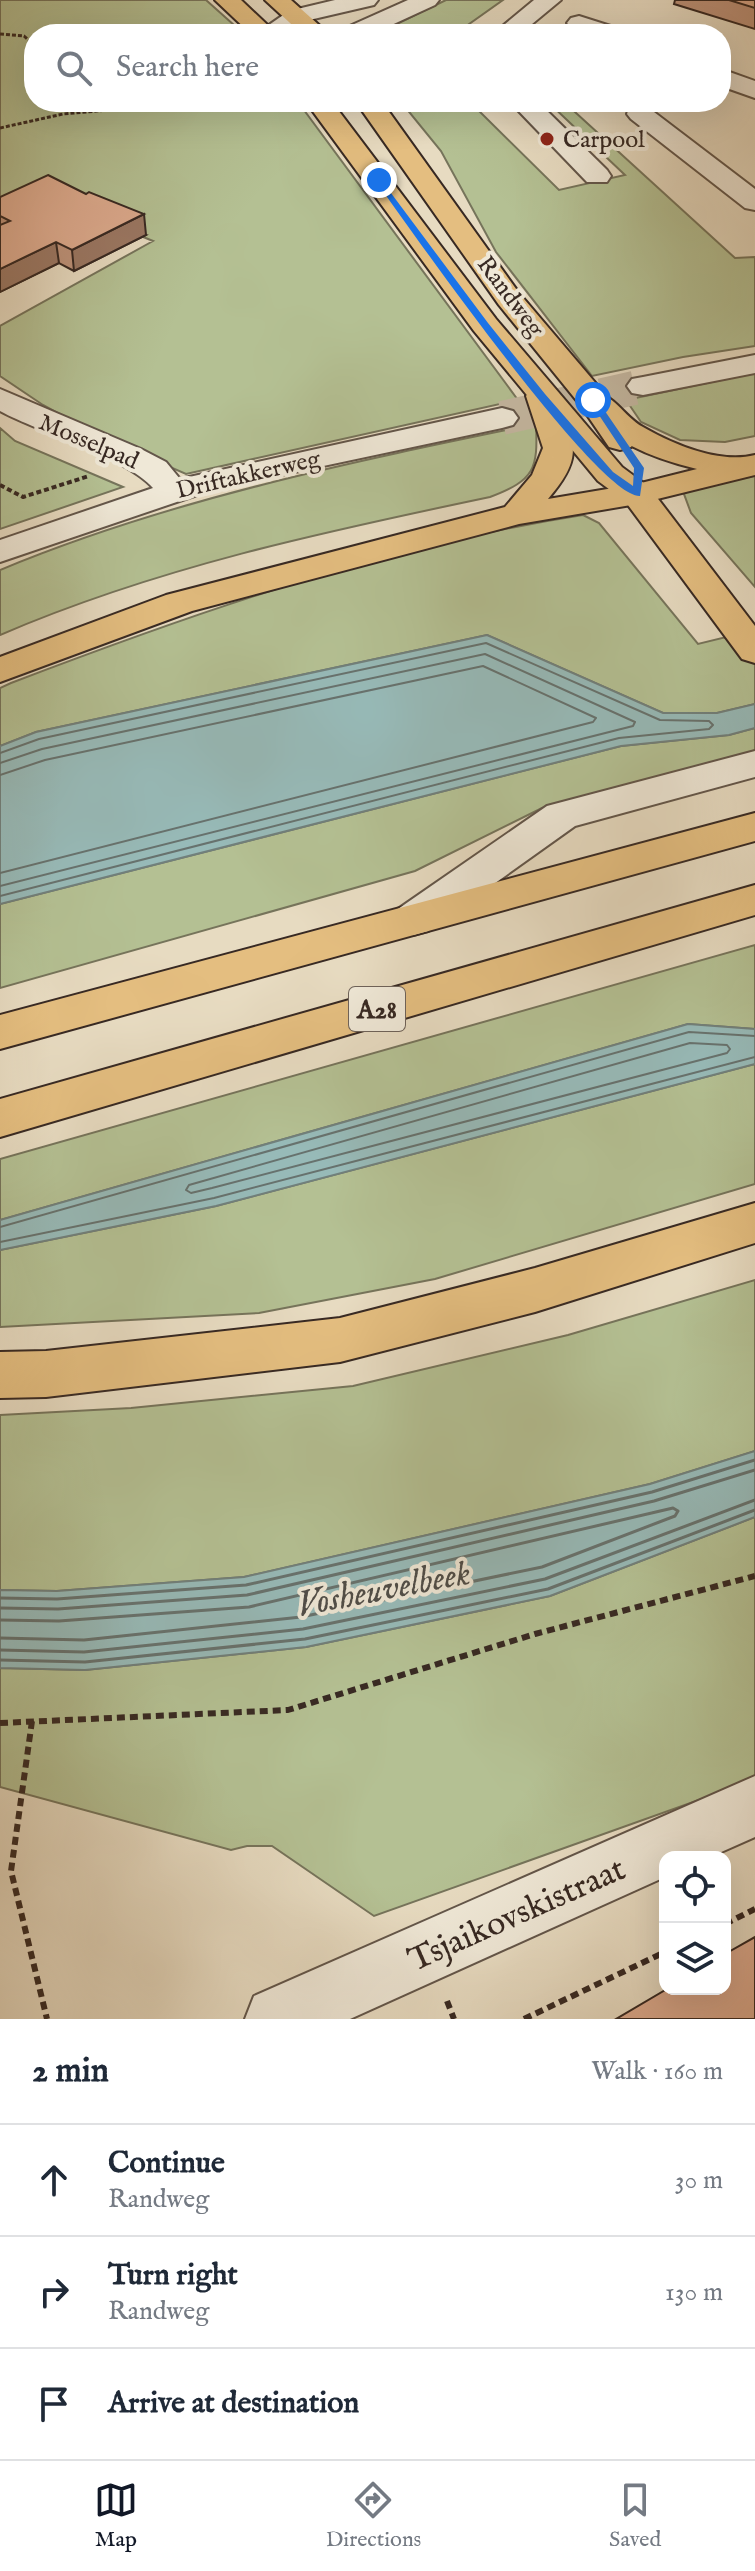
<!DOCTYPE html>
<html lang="en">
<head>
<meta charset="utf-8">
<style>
	body { margin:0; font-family:"IM FELL English",serif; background:#f6f6f7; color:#1f2937 }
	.controls { position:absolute; right:24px; bottom:24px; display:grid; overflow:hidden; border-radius:16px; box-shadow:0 8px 32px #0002 }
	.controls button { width:72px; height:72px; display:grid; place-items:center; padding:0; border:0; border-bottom:2px solid #e0e1e3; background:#fff; color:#1f2937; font:40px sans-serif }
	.stop { position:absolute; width:24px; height:24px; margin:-18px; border:6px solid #1a73e8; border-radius:50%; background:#fff }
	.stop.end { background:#1a73e8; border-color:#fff; box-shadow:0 2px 8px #0008 }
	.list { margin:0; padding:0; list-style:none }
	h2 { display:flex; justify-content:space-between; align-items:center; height:104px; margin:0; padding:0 32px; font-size:34px }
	h2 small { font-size:26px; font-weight:400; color:#747a83 }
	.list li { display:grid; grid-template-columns:52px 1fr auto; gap:24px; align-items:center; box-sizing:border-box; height:112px; padding:0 32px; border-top:2px solid #e0e1e3 }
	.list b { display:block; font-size:30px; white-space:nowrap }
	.list p { margin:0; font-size:26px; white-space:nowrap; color:#747a83 }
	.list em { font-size:26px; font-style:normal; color:#747a83 }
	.icon { flex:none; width:44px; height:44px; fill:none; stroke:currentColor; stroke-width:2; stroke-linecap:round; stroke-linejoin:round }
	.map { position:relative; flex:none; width:755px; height:2019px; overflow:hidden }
	.search { position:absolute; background:#fff; box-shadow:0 8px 32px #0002; left:24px; right:24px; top:24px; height:88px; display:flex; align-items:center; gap:20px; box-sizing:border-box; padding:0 28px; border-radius:32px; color:#747a83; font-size:30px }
	.sheet { height:440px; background:#fff }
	nav { display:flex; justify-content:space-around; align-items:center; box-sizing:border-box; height:112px; border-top:2px solid #e0e1e3; background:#fff; font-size:22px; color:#747a83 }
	nav a { display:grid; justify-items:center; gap:4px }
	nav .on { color:#111827 }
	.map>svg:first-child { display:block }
	.green { fill:#b4c093; stroke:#76745b; stroke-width:2 }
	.water { fill:#97bab8; stroke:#71807c; stroke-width:2 }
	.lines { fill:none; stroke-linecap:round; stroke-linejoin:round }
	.shore-far1 { stroke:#67726e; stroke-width:2 }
	.shore { stroke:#67726e; stroke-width:3 }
	.minor-tunnel { stroke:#c4b7a1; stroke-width:34; stroke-dasharray:34 17; stroke-linecap:butt }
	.minor-casing { stroke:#63564a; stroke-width:4 }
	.major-casing { stroke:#372923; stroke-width:4 }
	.highway-casing { stroke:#372923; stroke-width:4 }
	.path-far2 { stroke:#372923; stroke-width:3; stroke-dasharray:4 2; stroke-linecap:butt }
	.path-far1 { stroke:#372923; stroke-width:4; stroke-dasharray:5 3; stroke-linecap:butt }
	.path { stroke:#372923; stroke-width:6; stroke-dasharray:8 5; stroke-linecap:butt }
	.minor { fill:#efe8d7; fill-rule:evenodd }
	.major { fill:#e4be80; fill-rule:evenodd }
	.highway { fill:#e4be80; fill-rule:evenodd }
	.wall { fill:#be937b; stroke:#372923; stroke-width:2 }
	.shaded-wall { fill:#9b7864; stroke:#372923; stroke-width:2 }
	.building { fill:#ddab8f; stroke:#372923; stroke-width:2 }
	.route { fill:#1a73e8 }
	.poi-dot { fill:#8f2418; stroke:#efe8d7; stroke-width:3 }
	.labels { text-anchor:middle; stroke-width:8; stroke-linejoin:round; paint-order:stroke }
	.far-poi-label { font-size:24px; fill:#372923; stroke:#efe8d7; text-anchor:start }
	.far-street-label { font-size:24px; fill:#372923; stroke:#efe8d7 }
	.shield { fill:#efe8d7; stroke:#6e6259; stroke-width:2 }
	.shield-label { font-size:26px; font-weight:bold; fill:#372923 }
	.near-street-label { font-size:34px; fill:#372923; stroke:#efe8d7 }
	.near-water-label { font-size:36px; font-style:italic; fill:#4f4d48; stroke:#efe8d7 }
</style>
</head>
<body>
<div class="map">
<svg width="755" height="2019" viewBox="0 0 755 2019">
	<rect width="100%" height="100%" fill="#e7dbc1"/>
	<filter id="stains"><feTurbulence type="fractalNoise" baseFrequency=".0025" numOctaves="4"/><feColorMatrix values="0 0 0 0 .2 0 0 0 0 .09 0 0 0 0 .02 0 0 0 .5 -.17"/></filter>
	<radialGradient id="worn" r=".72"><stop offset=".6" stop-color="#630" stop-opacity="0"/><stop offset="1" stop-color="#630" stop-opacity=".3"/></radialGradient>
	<path class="green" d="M0,0H206L244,34H34V102H298L518,400L186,474L101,437L43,405L0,376V326L153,241L43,196L0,218Z
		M446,0H503L455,34H376Z
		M401,102H470L559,190L625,175L548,102H564L735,258L755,257V346L683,357L592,376L496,252L441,151Z
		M755,373V436L725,442L680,440L641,422L626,400Z
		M536,424C538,469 535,480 490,497C323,532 158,567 0,635V570C170,499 356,461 536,424Z
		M0,428L15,441L123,487L0,529Z
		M755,470V587L691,513L684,494L701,482Z
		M583,515L599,523L698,644L755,630V704L717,713H663L487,635L36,732L0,746V688L11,683C197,612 385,546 583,515Z
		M755,728V752L542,808L415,871L0,988V904L621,746L729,735Z
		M755,945V1029L688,1024L0,1220V1159Z
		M755,1064V1184L435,1279L259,1313L0,1327V1250L216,1206Z
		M755,1280V1451L650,1484L244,1577L57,1591L0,1590V1415L131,1408L353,1386L568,1335Z
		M755,1517V1780L374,1916L272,1846H247L231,1850L0,1787V1668L85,1670L306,1647L550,1596Z"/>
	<path class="water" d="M487,635L663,713H717L755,704V728L729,735L621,746L0,904V746L36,732Z
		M688,1024L755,1029V1064L216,1206L0,1250V1220Z
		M755,1451V1517L550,1596L306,1647L85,1670L0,1668V1590L57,1591L244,1577L650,1484Z"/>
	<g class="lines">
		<path class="shore-far1" d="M0,753L39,739L486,643L660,720L709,721L713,725L709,729L619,738L0,896
			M0,763L42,749L485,654L635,722L633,726L0,886
			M0,775L45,760L483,666L596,718L593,722L0,873
			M690,1043L727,1045L730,1049L727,1053L212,1188L191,1193L186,1190L189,1185Z
			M0,1227L689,1032L755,1036
			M0,1242L214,1198L755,1057"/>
		<path class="shore" d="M0,1598L57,1599L246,1585L652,1492L755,1460
			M0,1608L58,1609L247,1595L654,1501L755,1470
			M0,1620L59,1621L249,1607L673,1508L678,1511L675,1516L542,1567L301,1617L84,1640L0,1638
			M0,1650L84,1652L303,1629L545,1579L755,1500
			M0,1660L85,1662L305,1639L548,1589L755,1510"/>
		<path class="minor-tunnel" d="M502,418L643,386"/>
		<g class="minor-casing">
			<path id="minor" d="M335,0H378L374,5L305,21L285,34H256L289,11Z
				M408,0H439L435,5L372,34H340L343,29Z
				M534,0H561L520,34H493Z
				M579,16L620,29L623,34C605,34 580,38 567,23L571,18Z
				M721,69L755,81V98L721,86Z
				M510,102H538L607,170L611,176L607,182H587Z
				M631,102H657L654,112L755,189V210L745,208L631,119L627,114Z
				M755,355V373L643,395L632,393L627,386L632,379L643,377Z
				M0,389L141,449L166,462L180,479L502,408L513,411L518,418L513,425L502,428L215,489L0,562V540L153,488C126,457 40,433 0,411Z
				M755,751V777L575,826L428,931L413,935L398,931L392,920L398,909L547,806Z
				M755,1776V1837L710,1857H665V1877L350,2019H245L254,1996Z"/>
		</g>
		<g class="major-casing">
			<path id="major" d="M215,0H241L277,34H251Z
				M265,0H291L329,34H302Z
				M306,102H332L496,319L622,467L649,487L755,626V663L742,659L625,501L598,481L474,331Z
				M356,102H382L519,293L604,393L636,440L631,447L620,450L609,447L581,406L499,305Z"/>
		</g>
		<g class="highway-casing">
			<path id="highway" d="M542,387L553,389L558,396C574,444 585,456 548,499L637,484L697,469C652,458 605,440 577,400L582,393C611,386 621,415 643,427C674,445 720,464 755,455V475L637,504L519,524L192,611L0,682V657L166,595L505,507L532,475L543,448L526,396L531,389Z
				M755,813V841L0,1049V1015Z
				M755,885V915L0,1137V1099Z
				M755,1203V1243L535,1312L340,1362L46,1397L0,1398V1352L46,1351L340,1318L535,1268Z"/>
		</g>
		<path class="path-far2" d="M0,34L24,36L34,45
			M0,128L63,114L108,110L124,102"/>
		<path class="path-far1" d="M0,485L23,497L89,476"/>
		<path class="path" d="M32,1721L11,1871L47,2019
			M0,1723L288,1710L535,1634L755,1576
			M725,1924L755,1909
			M447,2001L454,2019
			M524,2019L665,1952"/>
		<use href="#minor" class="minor"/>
		<use href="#major" class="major"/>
		<use href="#highway" class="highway"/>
	</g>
	<path class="wall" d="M675,0H755V29L674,4Z
		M0,197L146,235L74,271L59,263L0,292Z"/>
	<path class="shaded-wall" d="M144,214L146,235L74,271L72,250Z
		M56,242L59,263L0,292V269Z"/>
	<path class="building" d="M729,0H755V8Z
		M48,175L86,194L89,192L144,214L72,250L56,242L0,269V225L10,221L0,216V197Z
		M755,1937V2019H616L667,1989H725V1954Z"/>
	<path class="route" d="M379,177L488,323L545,394L613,472L633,486L634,468L589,400L596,398L644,468L640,496C598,498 408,226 375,180Z"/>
	<circle class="poi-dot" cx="547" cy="139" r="8"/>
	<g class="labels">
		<g class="far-poi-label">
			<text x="563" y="147">Carpool</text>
		</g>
		<g class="far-street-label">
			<text transform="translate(511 296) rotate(53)" y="8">Randweg</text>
			<text transform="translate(89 441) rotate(23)" y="8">Mosselpad</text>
			<text transform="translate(248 474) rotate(-13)" y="8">Driftakkerweg</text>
		</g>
		<rect class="shield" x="349" y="987" width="56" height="44" rx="6"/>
		<g class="shield-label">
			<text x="377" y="1018">A28</text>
		</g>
		<g class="near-street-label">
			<text transform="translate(516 1913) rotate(-24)" y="12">Tsjaikovskistraat</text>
		</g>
		<g class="near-water-label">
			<text transform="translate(383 1587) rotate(-11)" y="13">Vosheuvelbeek</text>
		</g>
	</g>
	<rect width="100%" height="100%" filter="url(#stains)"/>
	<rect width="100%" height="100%" fill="url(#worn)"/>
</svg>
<div class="controls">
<button><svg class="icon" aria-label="locate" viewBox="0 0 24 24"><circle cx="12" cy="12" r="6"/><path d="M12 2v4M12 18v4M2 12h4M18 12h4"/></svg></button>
<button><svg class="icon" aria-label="layers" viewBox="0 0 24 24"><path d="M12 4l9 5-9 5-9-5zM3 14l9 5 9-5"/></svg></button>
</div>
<div class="stop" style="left:593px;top:400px"></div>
<div class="stop end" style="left:379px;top:180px"></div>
<div class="search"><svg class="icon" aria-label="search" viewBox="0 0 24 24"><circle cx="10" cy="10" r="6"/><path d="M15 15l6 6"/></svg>Search here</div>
</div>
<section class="sheet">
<h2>2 min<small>Walk · 160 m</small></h2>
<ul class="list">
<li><svg class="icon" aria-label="ahead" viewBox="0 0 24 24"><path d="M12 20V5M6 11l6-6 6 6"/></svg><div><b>Continue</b><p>Randweg</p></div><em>30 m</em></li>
<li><svg class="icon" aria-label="right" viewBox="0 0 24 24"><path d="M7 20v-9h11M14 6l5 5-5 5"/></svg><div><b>Turn right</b><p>Randweg</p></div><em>130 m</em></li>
<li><svg class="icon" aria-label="arrive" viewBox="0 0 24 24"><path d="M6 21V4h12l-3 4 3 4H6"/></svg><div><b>Arrive at destination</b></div></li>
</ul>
</section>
<nav>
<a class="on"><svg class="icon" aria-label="map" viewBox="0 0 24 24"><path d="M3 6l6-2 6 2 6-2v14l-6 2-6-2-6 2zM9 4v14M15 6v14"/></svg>Map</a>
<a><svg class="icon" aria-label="directions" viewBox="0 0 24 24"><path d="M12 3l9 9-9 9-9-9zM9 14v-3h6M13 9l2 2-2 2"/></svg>Directions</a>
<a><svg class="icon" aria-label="saved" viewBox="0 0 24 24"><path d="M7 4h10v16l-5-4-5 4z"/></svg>Saved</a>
</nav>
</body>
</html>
